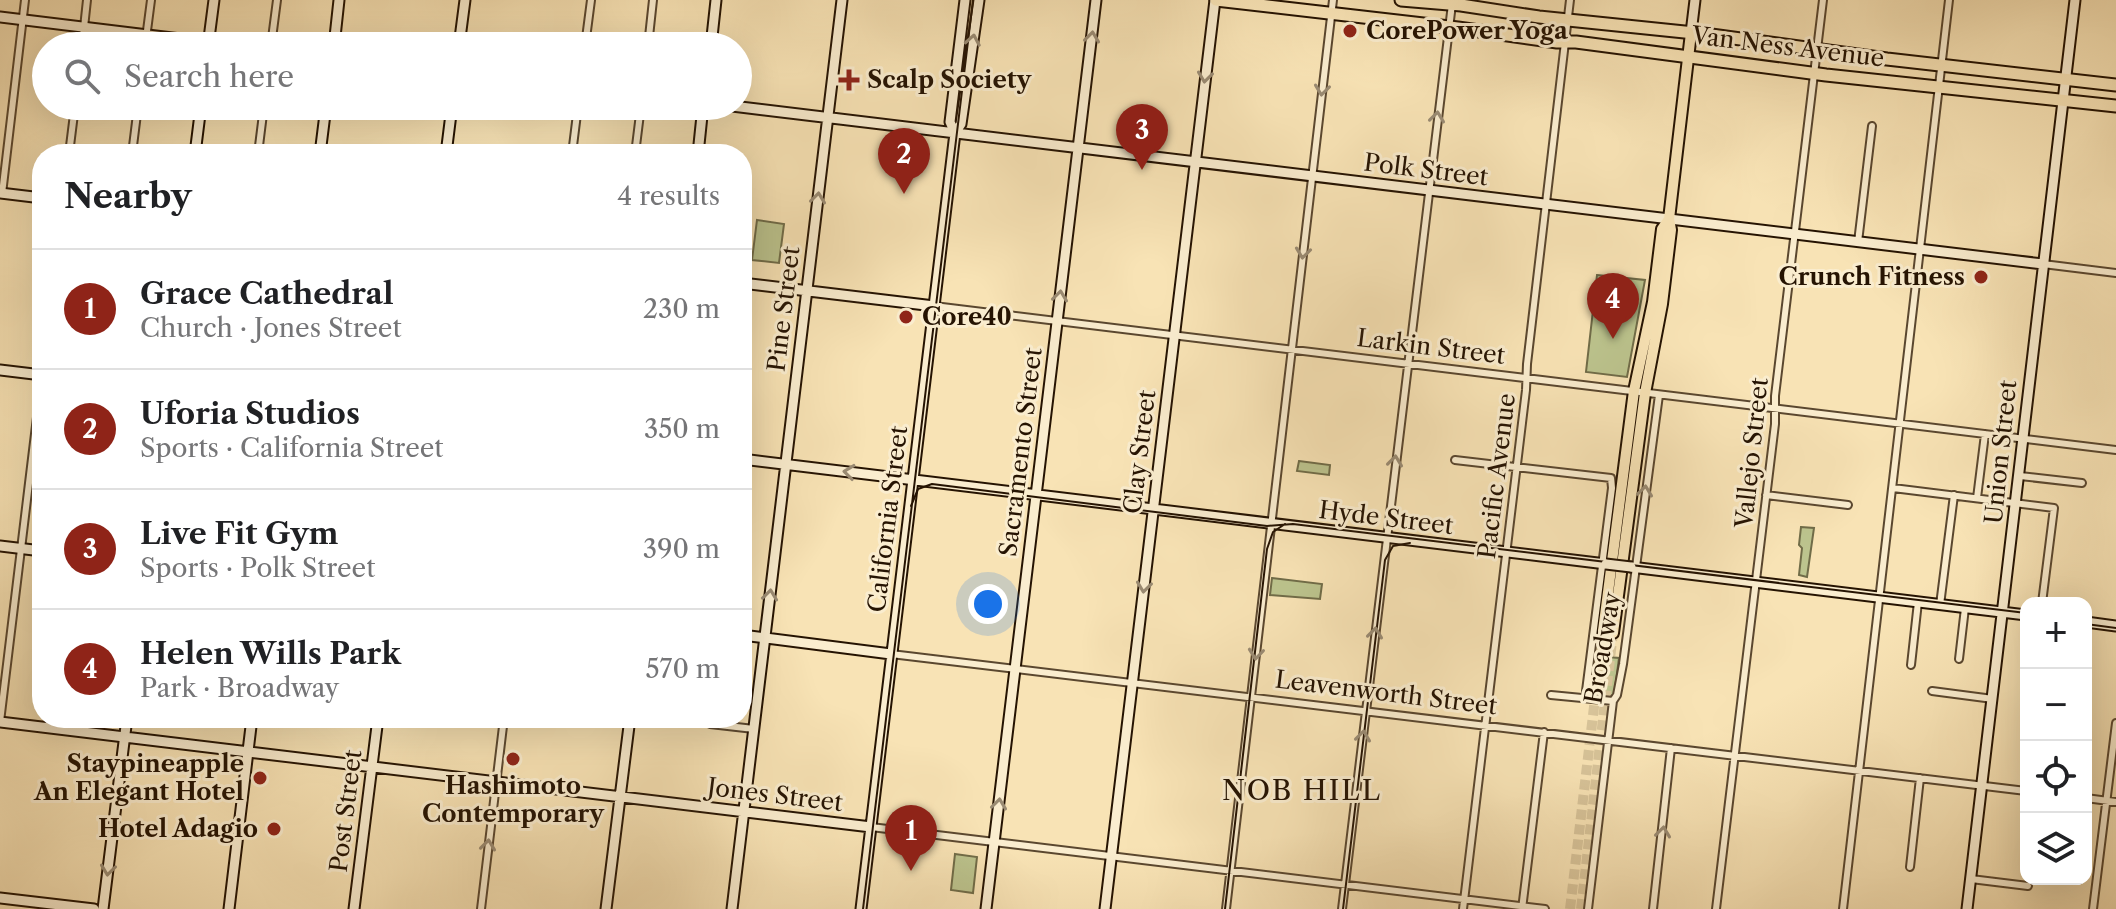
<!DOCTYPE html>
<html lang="en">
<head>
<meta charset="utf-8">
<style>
	body { margin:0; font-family:"Libre Caslon Text",serif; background:#f6f6f6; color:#202124 }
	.controls { position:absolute; right:24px; bottom:24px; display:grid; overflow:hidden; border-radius:16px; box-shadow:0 8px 32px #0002 }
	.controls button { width:72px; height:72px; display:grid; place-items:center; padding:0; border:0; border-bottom:2px solid #e0e0e0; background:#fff; color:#202124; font:40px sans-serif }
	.you { position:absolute; left:988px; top:604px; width:28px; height:28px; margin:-20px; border:6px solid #fff; border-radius:50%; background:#1a73e8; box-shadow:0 0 0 12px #1a73e833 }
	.badge { display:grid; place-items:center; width:52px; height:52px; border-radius:50%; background:#8f2418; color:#fff; font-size:26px; font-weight:700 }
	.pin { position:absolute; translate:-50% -66px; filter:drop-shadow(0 2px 4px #0008) }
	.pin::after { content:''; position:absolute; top:42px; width:28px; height:24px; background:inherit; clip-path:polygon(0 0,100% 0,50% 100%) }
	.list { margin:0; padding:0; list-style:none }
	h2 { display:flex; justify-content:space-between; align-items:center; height:104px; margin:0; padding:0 32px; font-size:34px }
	h2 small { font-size:26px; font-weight:400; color:#757577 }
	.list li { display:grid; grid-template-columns:52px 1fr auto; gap:24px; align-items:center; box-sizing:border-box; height:120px; padding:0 32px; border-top:2px solid #e0e0e0 }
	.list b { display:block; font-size:30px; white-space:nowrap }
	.list p { margin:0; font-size:26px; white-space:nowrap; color:#757577 }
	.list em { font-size:26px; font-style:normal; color:#757577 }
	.icon { flex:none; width:44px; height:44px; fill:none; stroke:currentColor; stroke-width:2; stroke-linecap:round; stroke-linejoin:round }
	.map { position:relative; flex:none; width:2116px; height:909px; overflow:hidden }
	.search { position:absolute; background:#fff; box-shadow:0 8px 32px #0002; left:32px; top:32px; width:720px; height:88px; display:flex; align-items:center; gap:20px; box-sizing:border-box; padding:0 28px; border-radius:44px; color:#757577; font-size:30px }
	.panel { position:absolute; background:#fff; box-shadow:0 8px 32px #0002; left:32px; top:144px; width:720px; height:584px; border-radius:32px }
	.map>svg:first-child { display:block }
	.green { fill:#bcc48e; stroke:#706c48; stroke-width:2 }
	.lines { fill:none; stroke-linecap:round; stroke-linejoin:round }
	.primary-tunnel { stroke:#d8c49a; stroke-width:10; stroke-dasharray:10 5; stroke-linecap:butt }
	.street-casing { stroke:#5a472f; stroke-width:10 }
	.secondary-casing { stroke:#251302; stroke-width:13 }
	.primary-casing { stroke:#251302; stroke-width:14 }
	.highway-casing { stroke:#251302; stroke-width:15 }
	.street { stroke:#faedcf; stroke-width:6 }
	.secondary { stroke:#faedcf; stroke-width:9 }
	.primary { stroke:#f8e3b5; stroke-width:10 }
	.highway { stroke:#f8e3b5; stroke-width:11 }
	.tram { stroke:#251302; stroke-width:2 }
	.secondary-bridge-casing { stroke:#251302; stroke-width:13; stroke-linecap:butt }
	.secondary-bridge { stroke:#faedcf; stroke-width:9 }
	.oneway { stroke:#9a8b73 }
	.poi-dot { fill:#8f2418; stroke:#faedcf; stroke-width:3 }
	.labels { text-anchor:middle; stroke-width:6; stroke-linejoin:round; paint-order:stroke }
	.poi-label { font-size:24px; font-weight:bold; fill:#251302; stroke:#faedcf; text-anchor:start }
	.street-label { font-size:24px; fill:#251302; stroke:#faedcf }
	.quarter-label { font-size:28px; letter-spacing:2px; fill:#251302; stroke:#faedcf }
</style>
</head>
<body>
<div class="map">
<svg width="2116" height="909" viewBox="0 0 2116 909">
	<rect width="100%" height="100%" fill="#f8e3b5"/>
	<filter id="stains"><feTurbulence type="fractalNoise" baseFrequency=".0025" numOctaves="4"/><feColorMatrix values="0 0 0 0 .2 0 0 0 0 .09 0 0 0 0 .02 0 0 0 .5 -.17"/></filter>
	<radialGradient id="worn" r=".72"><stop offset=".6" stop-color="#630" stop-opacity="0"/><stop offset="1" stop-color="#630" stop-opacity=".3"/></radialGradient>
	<path class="green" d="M757,220L784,224L779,263L752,260Z
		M1597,275L1645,280L1627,377L1586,372Z
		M1299,461L1330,465L1329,475L1297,471Z
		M1801,527L1814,528L1807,577L1799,575L1802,548L1799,545Z
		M1272,578L1322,584L1320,599L1270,595Z
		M1596,656L1619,658L1614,696L1592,694L1599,663L1595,661Z
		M955,854L977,857L973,893L951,890Z"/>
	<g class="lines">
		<path class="primary-tunnel" d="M1570,909L1603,631
			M1581,909L1613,633"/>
		<g class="street-casing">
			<path id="street" d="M82,46L87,0
				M145,46L151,0
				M271,46L277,0
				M585,46L591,0
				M648,46L653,0
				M69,154L75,106
				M132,154L138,106
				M258,154L264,106
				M572,154L578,106
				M635,154L641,106
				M2,194L25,0
				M1858,242L1872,126
				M2043,264L2116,273
				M934,306L2116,450
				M1455,460L1611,478L1612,488L1586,691L1588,697
				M2020,476L2082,483
				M1893,488L2054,508L2042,603
				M1766,495L1848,505
				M1977,498L1985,434
				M1940,605L1954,495
				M891,654L2026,791
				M1959,659L1965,608
				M1911,665L1918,602
				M1932,691L1993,699
				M1551,695L1613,701
				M0,722L42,376
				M710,724L754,729
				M2086,798L2116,802
				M871,827L1545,909
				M1910,867L1920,778
				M1971,879L2028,886
				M481,909L504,718
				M1226,909L1333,0
				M1342,909L1452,4
				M1463,909L1526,390L1527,364L1570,0
				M1522,909L1544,732
				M1588,909L1613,701L1617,695L1623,664L1659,395
				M1653,909L1671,748
				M1716,909L1775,424V396L1823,0
				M1843,909L1949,0
				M2093,909L2116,723"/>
		</g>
		<g class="secondary-casing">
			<path id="secondary" d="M0,17L238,46
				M1691,33L1695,0
				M208,46L214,0
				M334,46L339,0
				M459,46L465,0
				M711,46L716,0
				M732,106L2043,264
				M955,133L950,122L965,0
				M195,154L201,106
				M320,154L326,106
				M446,154L452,106
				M698,154L703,106
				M0,193L42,198
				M742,283L934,306
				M0,370L42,375
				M742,459L1606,564
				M0,546L42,551
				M1631,567L2026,615
				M2086,622L2116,626
				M742,635L891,654
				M0,722L871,827
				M0,898L94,909
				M103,909L127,718
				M229,909L252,718
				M354,909L378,718
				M606,909L630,718
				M732,909L842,0
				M861,909L955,133L961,124L979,0
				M986,909L1096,0
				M1105,909L1215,0
				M1967,909L2075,0"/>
		</g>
		<g class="primary-casing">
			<path id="primary" d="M1603,631L1634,391L1653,302L1662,229L1669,219
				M1613,633L1645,393L1662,304L1671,230L1669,219L1691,33"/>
		</g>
		<g class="highway-casing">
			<path id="highway" d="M1216,0L1458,28L1557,42H1576L1826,75L2116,106
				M1401,0L1461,5L1539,17L1704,34L1887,59L2116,85"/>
		</g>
		<use href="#street" class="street"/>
		<use href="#secondary" class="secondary"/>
		<use href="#primary" class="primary"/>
		<use href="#highway" class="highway"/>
		<path class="tram" d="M911,506L918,489L932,484L1267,526L1293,524L2026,613
			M2086,624L2116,628
			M863,909L973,0
			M1225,909L1267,549L1273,532L1285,524
			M1343,909L1385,560L1393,546L1410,543"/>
		<g class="secondary-bridge-casing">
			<path id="secondary-bridge" d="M1606,564L1631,567"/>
		</g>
		<use href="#secondary-bridge" class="secondary-bridge"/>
	</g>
	<defs><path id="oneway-chevron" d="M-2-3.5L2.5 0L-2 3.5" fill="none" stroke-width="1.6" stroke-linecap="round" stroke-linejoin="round" transform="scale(2)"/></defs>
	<g class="oneway">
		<use href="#oneway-chevron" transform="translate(1092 37) rotate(-83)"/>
		<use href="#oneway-chevron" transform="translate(973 40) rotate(-80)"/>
		<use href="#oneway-chevron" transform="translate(1205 77) rotate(97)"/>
		<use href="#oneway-chevron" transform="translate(1322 90) rotate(97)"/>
		<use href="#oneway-chevron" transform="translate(1437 117) rotate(-83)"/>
		<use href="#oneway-chevron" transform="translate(818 198) rotate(-83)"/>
		<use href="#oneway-chevron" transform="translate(1303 253) rotate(97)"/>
		<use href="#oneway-chevron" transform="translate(1060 296) rotate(-83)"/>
		<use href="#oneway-chevron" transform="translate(1395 461) rotate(-83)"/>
		<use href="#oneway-chevron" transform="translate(849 472) rotate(-173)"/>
		<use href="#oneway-chevron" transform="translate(1645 491) rotate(-83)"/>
		<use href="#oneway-chevron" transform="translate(1144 587) rotate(97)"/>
		<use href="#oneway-chevron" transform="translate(770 595) rotate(-83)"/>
		<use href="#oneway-chevron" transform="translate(1375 633) rotate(-83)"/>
		<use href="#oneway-chevron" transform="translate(1256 654) rotate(96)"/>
		<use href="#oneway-chevron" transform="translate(1363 736) rotate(-83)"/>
		<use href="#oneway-chevron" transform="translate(999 804) rotate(-83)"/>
		<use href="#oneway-chevron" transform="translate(1663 832) rotate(-83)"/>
		<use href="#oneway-chevron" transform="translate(488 845) rotate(-83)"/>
		<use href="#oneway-chevron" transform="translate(108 870) rotate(97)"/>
	</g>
	<g class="poi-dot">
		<circle cx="1350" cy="31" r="8"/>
		<path d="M845 68h8v8h8v8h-8v8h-8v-8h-8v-8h8z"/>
		<circle cx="1981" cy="277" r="8"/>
		<circle cx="906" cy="317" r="8"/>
		<circle cx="513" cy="759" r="8"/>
		<circle cx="260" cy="778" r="8"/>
		<circle cx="274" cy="829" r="8"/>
	</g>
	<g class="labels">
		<g class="poi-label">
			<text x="1366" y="39">CorePower Yoga</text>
			<text x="867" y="88">Scalp Society</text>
			<text x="1965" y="285" text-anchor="end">Crunch Fitness</text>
			<text x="922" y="325">Core40</text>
			<text x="244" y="772" text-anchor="end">Staypineapple<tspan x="244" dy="28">An Elegant Hotel</tspan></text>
			<text x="513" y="794" text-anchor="middle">Hashimoto<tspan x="513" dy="28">Contemporary</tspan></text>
			<text x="258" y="837" text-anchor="end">Hotel Adagio</text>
		</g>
		<g class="street-label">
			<text transform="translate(1788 47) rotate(7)" y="8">Van Ness Avenue</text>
			<text transform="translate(1426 170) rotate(7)" y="8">Polk Street</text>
			<text transform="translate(784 309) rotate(-83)" y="8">Pine Street</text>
			<text transform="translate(1431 347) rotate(7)" y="8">Larkin Street</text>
			<text transform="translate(1021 452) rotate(-83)" y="8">Sacramento Street</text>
			<text transform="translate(1140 452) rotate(-83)" y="8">Clay Street</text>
			<text transform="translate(2001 452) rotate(-84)" y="8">Union Street</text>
			<text transform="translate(1752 453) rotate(-84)" y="8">Vallejo Street</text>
			<text transform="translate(1497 476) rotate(-83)" y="8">Pacific Avenue</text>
			<text transform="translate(1386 518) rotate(7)" y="8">Hyde Street</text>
			<text transform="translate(888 519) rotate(-83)" y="8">California Street</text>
			<text transform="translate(1603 648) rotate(-80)" y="8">Broadway</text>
			<text transform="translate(1386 693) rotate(7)" y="8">Leavenworth Street</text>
			<text transform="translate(775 795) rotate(7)" y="8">Jones Street</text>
			<text transform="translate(346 811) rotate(-83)" y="8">Post Street</text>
		</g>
		<g class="quarter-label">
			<text x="1302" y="800">NOB HILL</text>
		</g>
	</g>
	<rect width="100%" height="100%" filter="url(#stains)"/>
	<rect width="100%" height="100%" fill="url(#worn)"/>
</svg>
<div class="controls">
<button>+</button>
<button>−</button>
<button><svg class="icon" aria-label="locate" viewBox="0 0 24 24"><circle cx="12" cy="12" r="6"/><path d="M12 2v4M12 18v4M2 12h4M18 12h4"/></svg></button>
<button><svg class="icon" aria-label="layers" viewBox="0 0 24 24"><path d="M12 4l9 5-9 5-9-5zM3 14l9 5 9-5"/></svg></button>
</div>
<div class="you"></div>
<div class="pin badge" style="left:911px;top:871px">1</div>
<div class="pin badge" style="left:904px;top:194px">2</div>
<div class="pin badge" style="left:1142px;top:170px">3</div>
<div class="pin badge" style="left:1613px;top:339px">4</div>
<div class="search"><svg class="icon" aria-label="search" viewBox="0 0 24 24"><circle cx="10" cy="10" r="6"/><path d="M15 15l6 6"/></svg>Search here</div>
<section class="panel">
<h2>Nearby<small>4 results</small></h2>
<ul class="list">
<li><span class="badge">1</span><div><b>Grace Cathedral</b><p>Church · Jones Street</p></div><em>230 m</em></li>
<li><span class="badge">2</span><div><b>Uforia Studios</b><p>Sports · California Street</p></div><em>350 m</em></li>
<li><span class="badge">3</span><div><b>Live Fit Gym</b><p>Sports · Polk Street</p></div><em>390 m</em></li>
<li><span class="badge">4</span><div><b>Helen Wills Park</b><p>Park · Broadway</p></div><em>570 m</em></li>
</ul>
</section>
</div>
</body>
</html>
